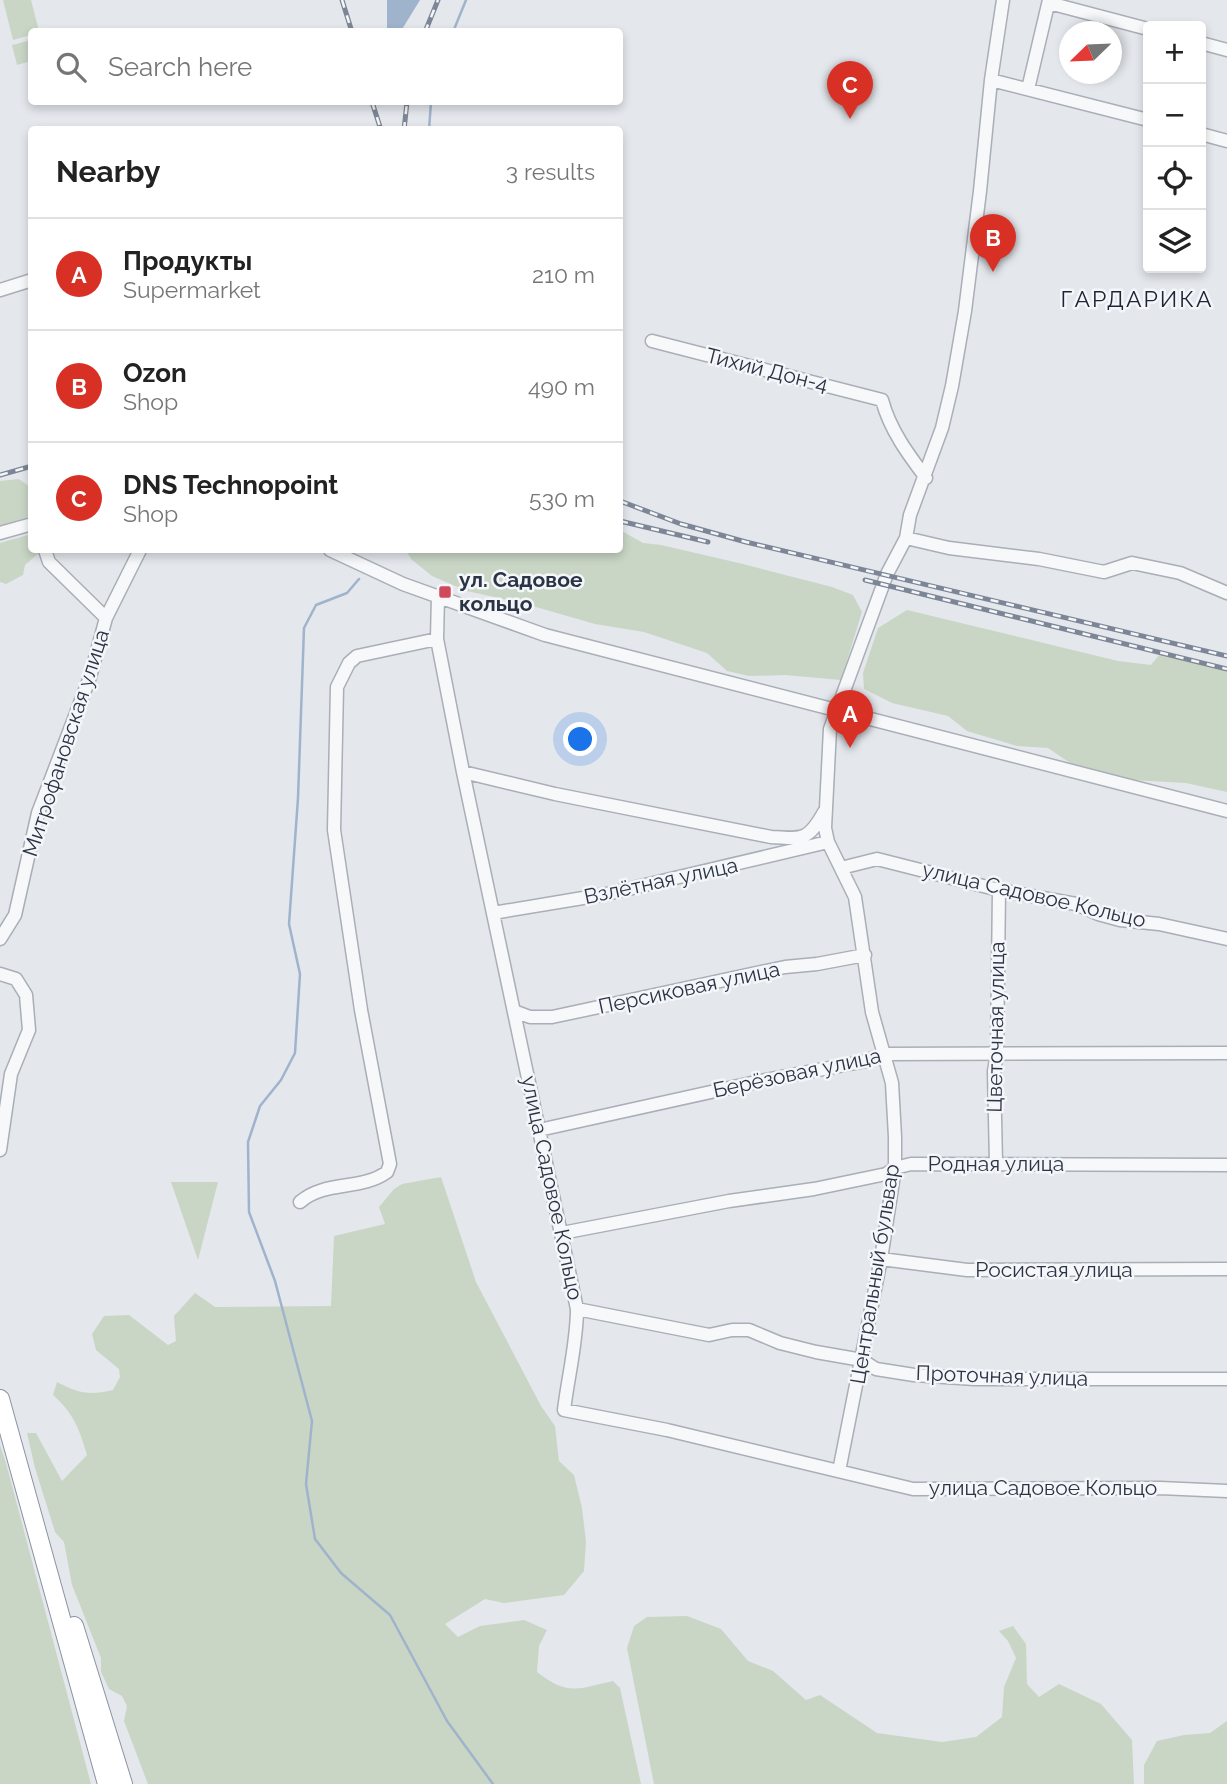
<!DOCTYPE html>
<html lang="en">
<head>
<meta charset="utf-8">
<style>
	body { margin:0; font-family:Raleway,sans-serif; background:#f6f6f6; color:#222 }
	.controls { position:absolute; right:21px; top:21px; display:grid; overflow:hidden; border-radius:7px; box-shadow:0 4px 10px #0003 }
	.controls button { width:63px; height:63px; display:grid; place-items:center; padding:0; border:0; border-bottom:2px solid #e0e0e0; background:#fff; color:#222; font:35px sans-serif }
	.compass { position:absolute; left:1059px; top:21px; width:63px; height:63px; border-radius:50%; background:#fff; box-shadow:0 4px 10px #0003; rotate:247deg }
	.you { position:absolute; left:581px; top:740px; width:24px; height:24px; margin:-18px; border:5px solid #fff; border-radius:50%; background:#1a73e8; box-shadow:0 0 0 10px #1a73e833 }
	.badge { display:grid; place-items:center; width:46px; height:46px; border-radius:50%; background:#d93025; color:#fff; font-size:23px; font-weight:700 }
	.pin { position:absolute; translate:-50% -58px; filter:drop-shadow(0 2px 4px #0008) }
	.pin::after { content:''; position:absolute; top:37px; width:24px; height:21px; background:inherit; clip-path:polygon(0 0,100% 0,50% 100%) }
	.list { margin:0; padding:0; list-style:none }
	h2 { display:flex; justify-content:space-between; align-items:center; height:91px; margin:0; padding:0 28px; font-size:30px }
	h2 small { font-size:23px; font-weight:400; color:#767676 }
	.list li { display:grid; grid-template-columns:46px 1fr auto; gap:21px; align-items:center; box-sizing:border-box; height:112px; padding:0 28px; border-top:2px solid #e0e0e0 }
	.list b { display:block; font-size:26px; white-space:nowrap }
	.list p { margin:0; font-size:23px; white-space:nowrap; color:#767676 }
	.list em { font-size:23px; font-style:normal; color:#767676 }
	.icon { flex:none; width:38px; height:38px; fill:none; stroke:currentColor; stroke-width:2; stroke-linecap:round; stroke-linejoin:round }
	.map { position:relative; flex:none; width:1227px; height:1784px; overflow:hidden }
	.search { position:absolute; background:#fff; box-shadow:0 4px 10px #0003; left:28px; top:28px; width:595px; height:77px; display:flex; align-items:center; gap:18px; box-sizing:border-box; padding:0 24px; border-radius:7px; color:#767676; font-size:26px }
	.panel { position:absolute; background:#fff; box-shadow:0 4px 10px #0003; left:28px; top:126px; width:595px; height:427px; border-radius:7px }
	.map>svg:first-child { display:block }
	.green { fill:#c9d6c5 }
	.water { fill:#9fb4cc }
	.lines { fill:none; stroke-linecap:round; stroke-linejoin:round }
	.stream { stroke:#9fb4cc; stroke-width:2.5 }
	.minor-casing { stroke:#a9aeb7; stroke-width:15 }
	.highway-casing { stroke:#8b94a3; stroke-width:20 }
	.minor { stroke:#f7f8fa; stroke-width:12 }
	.highway { stroke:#fff; stroke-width:18 }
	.rail-casing { stroke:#7d8696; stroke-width:5 }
	.rail { stroke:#f4f6f9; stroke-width:2.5; stroke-dasharray:8; stroke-linecap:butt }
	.poi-dot { fill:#d1495b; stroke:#f4f6f9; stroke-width:2.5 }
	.labels { text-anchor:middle; stroke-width:5; stroke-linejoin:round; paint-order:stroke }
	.street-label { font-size:21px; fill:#2b3445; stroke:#f4f6f9 }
	.poi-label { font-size:21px; font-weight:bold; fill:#2b3445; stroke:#f4f6f9; text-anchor:start }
	.neighbourhood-label { font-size:23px; letter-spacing:2px; fill:#1d2536; stroke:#f4f6f9 }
</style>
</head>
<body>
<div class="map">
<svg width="1227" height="1784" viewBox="0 0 1227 1784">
	<rect width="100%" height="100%" fill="#e4e7ec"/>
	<path class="green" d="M3,0H31L39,31L32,32L31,35L13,40Z
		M31,40V61L17,65L12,45Z
		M19,479L31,488V516L0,526V481Z
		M620,530L643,543L661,545L743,564L832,587L853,595L862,612L841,680L785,675L749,676L727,671L707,653L644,632L595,624L522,603L467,591L432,576L411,559L406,550H620Z
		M31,534L32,550L41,551L25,565L23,575L6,584L0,582V543Z
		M907,610L1118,661L1151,665L1160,654L1227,669V792L1186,783L1131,780L1073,765L1048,748L1017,746L967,731L948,716L892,703L864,689L863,673L878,628Z
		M441,1177L476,1282L541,1406L555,1426L559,1461L574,1475L582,1508L586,1542L584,1571L564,1595L504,1603L485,1599L445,1624L458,1637L480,1626L524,1620L547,1630L539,1646L537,1672C568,1696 577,1689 613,1681L620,1688L641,1784H148L124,1721L127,1706L122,1696L109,1689L101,1672V1658L72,1585L64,1542L55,1532L35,1468L27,1433H36L62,1481L87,1455C79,1428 74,1414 53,1395L57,1382C78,1393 89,1396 113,1390L120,1377L119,1369L96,1350L92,1334L104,1316L129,1315L168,1345L176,1341L174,1316L195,1293L215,1307L331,1306L334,1236L385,1224L379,1207L394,1189L402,1184Z
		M171,1182H218L198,1260Z
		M0,1445L6,1463L91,1784H0Z
		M687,1616L721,1629L748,1661L773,1671L806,1700L820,1695L877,1733L942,1742L976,1737L1002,1717L1004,1687L1016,1658L1008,1641L999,1631L1013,1626L1026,1644L1027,1684L1039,1697L1059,1684L1101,1704L1132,1740L1134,1784H654L627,1648L634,1626L647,1617Z
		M1227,1721V1784H1144V1765L1157,1741L1184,1735L1210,1733Z"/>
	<path class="water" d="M387,0H420L401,31H387Z"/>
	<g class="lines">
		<path class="stream" d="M453,32L466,0
			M429,130L431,102
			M359,579L347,593L316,605L304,628L298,798L289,924L300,974L295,1053L281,1080L260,1106L248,1142L249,1212L275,1281L312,1421L306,1484L315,1539L341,1573L390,1615L447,1721L493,1784"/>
		<g class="minor-casing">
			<path id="minor" d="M1049,3L1148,29
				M1201,43L1227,50
				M991,80L1148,120
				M1028,89L1049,0
				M1201,134L1227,141
				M0,290L32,280
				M652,341L882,400C890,430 908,454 926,478
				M0,533L32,524
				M906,538L949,548L1039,559L1104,572L1132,563L1180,573L1227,593
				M45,550L49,562L106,618
				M330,550L403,584L545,635L1227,811
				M438,596L437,639L463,772L577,1309C577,1342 568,1377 564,1410L667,1430L913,1489L1160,1488L1227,1491
				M463,772L555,794L771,837C802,839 808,841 824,812
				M841,868L877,859L999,890L1076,904L1098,914L1120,920L1159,924L1227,939
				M493,913L607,894L828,842
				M0,939L15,915L38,813L90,677L106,618L140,550
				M0,974L16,979L26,995L29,1030L11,1074L0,1150
				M514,1011L530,1017H552L785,967L817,964L865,955
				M539,1130L765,1080L866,1061L883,1054L1227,1053
				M996,1164L994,1071L997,1054L999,890
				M300,1202C325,1180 361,1191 387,1172L390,1164L361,1010L334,830L337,687L349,663L357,656L437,639
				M562,1233L729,1201L814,1189L886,1174L895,1168L911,1164L1227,1165
				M881,1259L967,1270L1227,1269
				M577,1309L709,1335L732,1330H749L780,1343L816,1352L862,1360L876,1369L914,1375L975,1379H1227
				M839,1471L881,1259L895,1168V1137L892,1083L872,1012L855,897L828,842L825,828L830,729L887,574L906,538L910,515L942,428L952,386L965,311L980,191L991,80L1003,0"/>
		</g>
		<g class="highway-casing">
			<path id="highway" d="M0,1399L107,1784
				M74,1626L123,1784"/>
		</g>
		<use href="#minor" class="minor"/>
		<use href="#highway" class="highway"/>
		<g class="rail-casing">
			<path id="rail" d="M342,0L352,32
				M425,32L438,0
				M372,102L381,130
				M404,130L407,102
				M0,475L32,466
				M620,501L681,524L746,542L1227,656
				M620,521L708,542
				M865,580L1227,669"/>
		</g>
		<use href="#rail" class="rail"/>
	</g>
	<rect class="poi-dot" x="438" y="585" width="14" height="14" rx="3.5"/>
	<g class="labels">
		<g class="street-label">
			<text transform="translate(767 370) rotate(14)" y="7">Тихий Дон-4</text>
			<text transform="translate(66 743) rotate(-72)" y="7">Митрофановская улица</text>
			<text transform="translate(661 881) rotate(-12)" y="7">Взлётная улица</text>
			<text transform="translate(1034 895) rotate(13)" y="7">улица Садовое Кольцо</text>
			<text transform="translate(689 988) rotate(-12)" y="7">Персиковая улица</text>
			<text transform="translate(996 1027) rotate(-89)" y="7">Цветочная улица</text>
			<text transform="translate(797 1073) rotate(-12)" y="7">Берёзовая улица</text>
			<text x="996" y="1171">Родная улица</text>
			<text transform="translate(552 1188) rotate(78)" y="7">улица Садовое Кольцо</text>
			<text x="1054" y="1277">Росистая улица</text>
			<text transform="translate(875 1274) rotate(-81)" y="7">Центральный бульвар</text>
			<text transform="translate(1002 1376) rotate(2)" y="7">Проточная улица</text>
			<text x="1043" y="1495">улица Садовое Кольцо</text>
		</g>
		<g class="poi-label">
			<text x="459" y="587">ул. Садовое<tspan x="459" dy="24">кольцо</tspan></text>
		</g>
		<g class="neighbourhood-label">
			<text x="1137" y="307">ГАРДАРИКА</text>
		</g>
	</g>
</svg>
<div class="controls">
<button>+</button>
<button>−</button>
<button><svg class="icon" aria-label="locate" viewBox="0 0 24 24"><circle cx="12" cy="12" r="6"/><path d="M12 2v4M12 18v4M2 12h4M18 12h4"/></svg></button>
<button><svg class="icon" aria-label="layers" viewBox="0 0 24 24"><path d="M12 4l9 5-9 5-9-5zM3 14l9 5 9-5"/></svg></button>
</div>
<svg class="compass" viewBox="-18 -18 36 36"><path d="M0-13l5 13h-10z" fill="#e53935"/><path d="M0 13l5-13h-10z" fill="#767676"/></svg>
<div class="you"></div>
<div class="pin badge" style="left:850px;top:748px">A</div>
<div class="pin badge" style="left:993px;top:272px">B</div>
<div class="pin badge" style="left:850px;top:119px">C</div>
<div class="search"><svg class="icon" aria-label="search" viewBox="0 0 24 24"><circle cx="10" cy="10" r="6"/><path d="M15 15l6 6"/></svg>Search here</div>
<section class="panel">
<h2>Nearby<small>3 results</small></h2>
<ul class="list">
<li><span class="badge">A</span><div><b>Продукты</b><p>Supermarket</p></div><em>210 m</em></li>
<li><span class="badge">B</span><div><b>Ozon</b><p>Shop</p></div><em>490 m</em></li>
<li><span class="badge">C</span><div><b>DNS Technopoint</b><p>Shop</p></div><em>530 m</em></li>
</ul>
</section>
</div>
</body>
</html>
